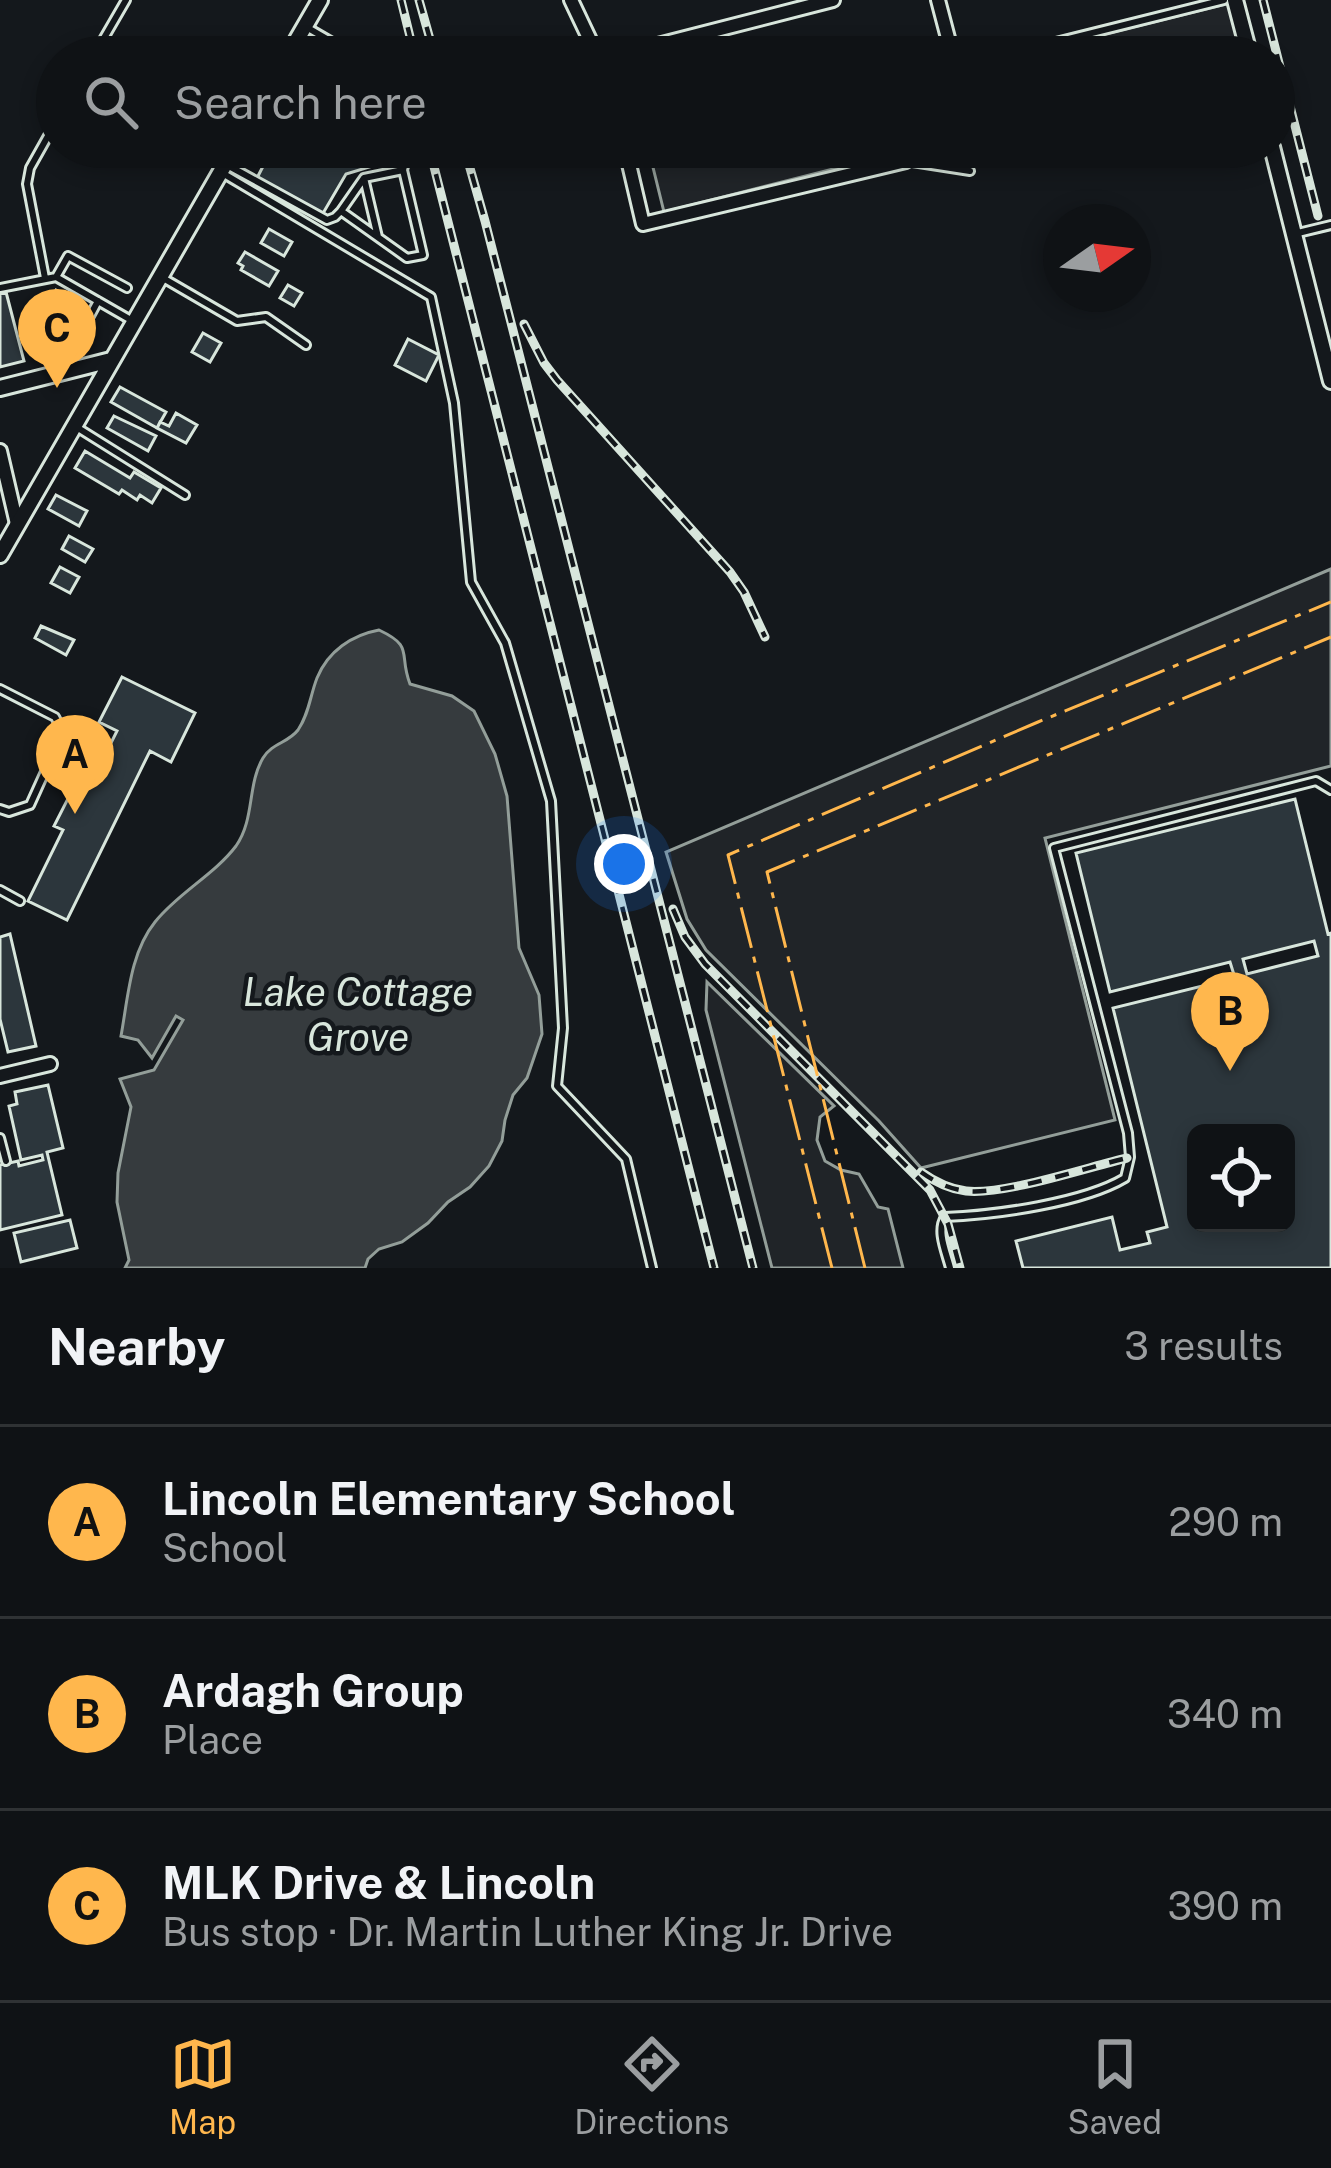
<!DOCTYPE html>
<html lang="en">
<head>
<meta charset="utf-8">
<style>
	body { margin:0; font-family:"Public Sans",sans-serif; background:#1d2022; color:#f1f3f6 }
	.controls { position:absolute; right:36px; bottom:36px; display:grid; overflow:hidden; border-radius:18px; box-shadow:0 6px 18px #0003 }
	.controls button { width:108px; height:108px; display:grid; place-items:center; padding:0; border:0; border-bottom:3px solid #2f3234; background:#0f1215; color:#f1f3f6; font:60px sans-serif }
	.compass { position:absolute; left:1043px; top:204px; width:108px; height:108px; border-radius:50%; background:#0f1215; box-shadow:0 6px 18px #0003; rotate:76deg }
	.you { position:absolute; left:624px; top:864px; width:42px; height:42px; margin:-30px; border:9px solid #fff; border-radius:50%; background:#1a73e8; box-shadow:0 0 0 18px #1a73e833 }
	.badge { display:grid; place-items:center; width:78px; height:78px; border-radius:50%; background:#ffb74d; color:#111; font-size:39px; font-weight:700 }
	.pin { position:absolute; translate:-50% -99px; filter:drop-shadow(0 3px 6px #0008) }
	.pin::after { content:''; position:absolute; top:63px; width:42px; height:36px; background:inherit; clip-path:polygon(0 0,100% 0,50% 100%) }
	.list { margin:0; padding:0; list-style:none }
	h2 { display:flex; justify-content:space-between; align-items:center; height:156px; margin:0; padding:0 48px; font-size:51px }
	h2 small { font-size:39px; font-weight:400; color:#9b9ea0 }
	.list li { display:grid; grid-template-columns:78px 1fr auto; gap:36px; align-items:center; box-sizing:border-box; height:192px; padding:0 48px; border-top:3px solid #2f3234 }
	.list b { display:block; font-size:45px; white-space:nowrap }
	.list p { margin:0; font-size:39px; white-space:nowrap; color:#9b9ea0 }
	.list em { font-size:39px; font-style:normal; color:#9b9ea0 }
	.icon { flex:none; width:66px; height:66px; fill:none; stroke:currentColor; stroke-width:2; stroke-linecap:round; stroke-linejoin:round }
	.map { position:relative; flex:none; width:1331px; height:1268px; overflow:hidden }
	.search { position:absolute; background:#0f1215; box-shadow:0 6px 18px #0003; left:36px; right:36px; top:36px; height:132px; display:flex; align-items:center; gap:30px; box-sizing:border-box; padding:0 42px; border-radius:66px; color:#9b9ea0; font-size:45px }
	.sheet { height:732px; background:#0f1215 }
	nav { display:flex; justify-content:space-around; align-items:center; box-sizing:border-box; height:168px; border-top:3px solid #2f3234; background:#0f1215; font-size:33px; color:#9b9ea0 }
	nav a { display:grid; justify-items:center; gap:6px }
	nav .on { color:#ffb74d }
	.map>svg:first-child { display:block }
	.green { fill:#202428; stroke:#939e99; stroke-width:3 }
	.water { fill:#363b3e; stroke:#939e99; stroke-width:3 }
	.building { fill:#2c363c; stroke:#d8e6dc; stroke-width:3; fill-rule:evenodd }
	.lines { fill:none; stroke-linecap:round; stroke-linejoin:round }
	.service-casing { stroke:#d8e6dc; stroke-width:12 }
	.minor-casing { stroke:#d8e6dc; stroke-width:18 }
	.tertiary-casing { stroke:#d8e6dc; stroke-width:20 }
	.service { stroke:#14181c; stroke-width:6 }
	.minor { stroke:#14181c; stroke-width:12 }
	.tertiary { stroke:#14181c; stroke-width:14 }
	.rail-casing { stroke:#d8e6dc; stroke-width:9 }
	.rail { stroke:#14181c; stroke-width:4.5; stroke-dasharray:14; stroke-linecap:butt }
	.power { stroke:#ffb74d; stroke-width:3; stroke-dasharray:42 9 6 9; stroke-linecap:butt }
	.labels { text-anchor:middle; stroke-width:9; stroke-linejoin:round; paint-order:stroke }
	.water-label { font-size:39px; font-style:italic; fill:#d8e6dc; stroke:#14181c }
</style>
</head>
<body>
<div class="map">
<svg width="1331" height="1268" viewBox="0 0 1331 1268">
	<rect width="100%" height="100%" fill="#14181c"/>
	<path class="green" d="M1230,3L1243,57H1013Z
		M648,147H1035L946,169L914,155L896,153L664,212Z
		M1331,569V766L1045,838L1115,1120L921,1168L879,1121L706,950L687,919L666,852Z
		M707,982L834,1106L820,1117L817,1140L825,1161L841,1170L859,1174L878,1207L888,1209L903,1268H772L706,1010Z"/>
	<path class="water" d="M379,630C415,647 398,653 410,684L452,696L474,711L495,754L507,796L519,948L539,995L542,1034L527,1078L513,1095L505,1120L502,1141L489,1166L470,1187L448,1202L428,1223L402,1242L379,1249L368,1259L365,1268H125L129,1260L117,1202L118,1173L131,1107L120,1079L154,1070L183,1020L176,1016L152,1058L138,1040L121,1036C128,998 130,953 155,922C178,893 214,875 236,846C255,819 247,785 263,758C272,743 288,743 298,730C309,714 310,696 317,678C328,651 352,635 379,630Z"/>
	<path class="building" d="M273,147H282L305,159L311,147H396L399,158L346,174L322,215L257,178Z
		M269,229L292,242L284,256L261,243Z
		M245,252L278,271L269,286L241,270L243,266L238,263Z
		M288,285L302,293L294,306L280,298Z
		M56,290L82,304L62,340L22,318L29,306L43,314Z
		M6,292L24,361L0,367V294Z
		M203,333L221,343L210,362L192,352Z
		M408,339L439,355L426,381L395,365Z
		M120,387L166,412L157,428L111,402Z
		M176,413L197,425L186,443L157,428L160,422L169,426Z
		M114,416L156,436L148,451L107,428Z
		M85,451L130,478L134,472L161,488L152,503L140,495L137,500L122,490L119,494L75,468Z
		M56,495L87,511L79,526L48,509Z
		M69,536L93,549L85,562L62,549Z
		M60,567L79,577L70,593L51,583Z
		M41,626L74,640L66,655L35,638Z
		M122,677L195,713L171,762L150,751L67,920L28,901L63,830L54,826L78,779L90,785L117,731L99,722Z
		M1295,799L1328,934L1331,933V1268H1023L1016,1241L1112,1217L1120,1250L1150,1243L1147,1232L1167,1227L1113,1008L1235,978L1230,962L1110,992L1076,853ZM1314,941L1318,956L1247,974L1243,959ZM1196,1133H1286V1223H1196Z
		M10,934L36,1046L8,1052L0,1019V937Z
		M48,1085L63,1148L47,1152L62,1215L0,1230V1165L18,1161L19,1166L43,1160L42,1155L21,1160L9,1106L17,1104L15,1092Z
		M70,1220L77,1248L21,1262L14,1233Z"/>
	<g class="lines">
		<g class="service-casing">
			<path id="service" d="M308,28L358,57
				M93,57L126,0
				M996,57L1224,0
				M906,161L970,171
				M229,166L327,220L335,217L341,211L407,258L423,255L403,170L408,152L406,147
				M224,174L431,297L454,403L471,582L505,643L551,801L563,1028L557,1086L626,1159L652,1268
				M364,178L378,237
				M341,211L364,178L403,170
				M1298,233L1331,225
				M45,278L27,184L30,168L57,120
				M163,278L237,321L266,317L306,345
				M0,288L56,277
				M127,288L68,256L56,277L131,320
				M60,372L98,301
				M78,428L185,495
				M0,689L55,717L63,732L30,805L9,812L0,809
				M0,890L20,901
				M0,1138L6,1161
				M950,1268C946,1252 936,1231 945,1217C996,1215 1083,1203 1125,1178L1130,1157L1128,1133L1054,848L1316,781L1331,790"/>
		</g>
		<g class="minor-casing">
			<path id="minor" d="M571,0L598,57
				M938,0L953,57
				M611,57L833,0
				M625,147L643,224L906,161
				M0,451L17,524
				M0,1076L50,1064"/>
		</g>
		<g class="tertiary-casing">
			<path id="tertiary" d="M1235,0L1250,57
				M287,57L320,0
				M1272,147L1331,381
				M0,388L111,360
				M0,555L235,147"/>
		</g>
		<use href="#service" class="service"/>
		<use href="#minor" class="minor"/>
		<use href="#tertiary" class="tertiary"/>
		<g class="rail-casing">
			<path id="rail" d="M401,0L415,57
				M419,0L435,57
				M1263,0L1318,216
				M429,147L714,1268
				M464,147L485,221L753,1268
				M524,324L544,363L557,380L730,572L744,592L765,637
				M673,909L685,937L705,964L930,1190L948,1224L960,1268
				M921,1172C935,1182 949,1189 966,1191C1005,1195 1085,1168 1127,1158"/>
		</g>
		<use href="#rail" class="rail"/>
		<path class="power" d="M832,1268L728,855L1038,722L1331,602
			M865,1268L767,872L1331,637"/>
	</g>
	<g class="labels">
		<g class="water-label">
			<text x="358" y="1006">Lake Cottage<tspan x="358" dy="45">Grove</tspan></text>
		</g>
	</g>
</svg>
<div class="controls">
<button><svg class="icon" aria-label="locate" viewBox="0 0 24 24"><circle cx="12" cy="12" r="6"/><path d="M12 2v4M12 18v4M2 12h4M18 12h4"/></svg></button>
</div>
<svg class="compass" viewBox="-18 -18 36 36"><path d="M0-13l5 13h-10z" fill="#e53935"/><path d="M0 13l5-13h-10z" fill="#9b9ea0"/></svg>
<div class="you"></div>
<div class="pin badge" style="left:75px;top:814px">A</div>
<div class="pin badge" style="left:1230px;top:1071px">B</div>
<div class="pin badge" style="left:57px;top:388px">C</div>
<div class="search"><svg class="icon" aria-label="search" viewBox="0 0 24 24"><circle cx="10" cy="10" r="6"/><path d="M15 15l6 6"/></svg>Search here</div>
</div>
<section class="sheet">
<h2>Nearby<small>3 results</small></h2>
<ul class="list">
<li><span class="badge">A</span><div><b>Lincoln Elementary School</b><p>School</p></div><em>290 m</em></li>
<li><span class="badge">B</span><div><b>Ardagh Group</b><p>Place</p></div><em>340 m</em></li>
<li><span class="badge">C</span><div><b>MLK Drive &amp; Lincoln</b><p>Bus stop · Dr. Martin Luther King Jr. Drive</p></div><em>390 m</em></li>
</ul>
</section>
<nav>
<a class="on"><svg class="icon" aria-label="map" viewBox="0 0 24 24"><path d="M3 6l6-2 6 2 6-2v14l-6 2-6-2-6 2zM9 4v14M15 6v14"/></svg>Map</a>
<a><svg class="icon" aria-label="directions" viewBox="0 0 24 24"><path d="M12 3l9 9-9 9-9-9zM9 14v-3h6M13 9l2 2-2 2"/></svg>Directions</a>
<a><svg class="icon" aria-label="saved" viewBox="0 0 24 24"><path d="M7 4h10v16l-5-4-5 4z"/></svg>Saved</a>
</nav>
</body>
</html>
